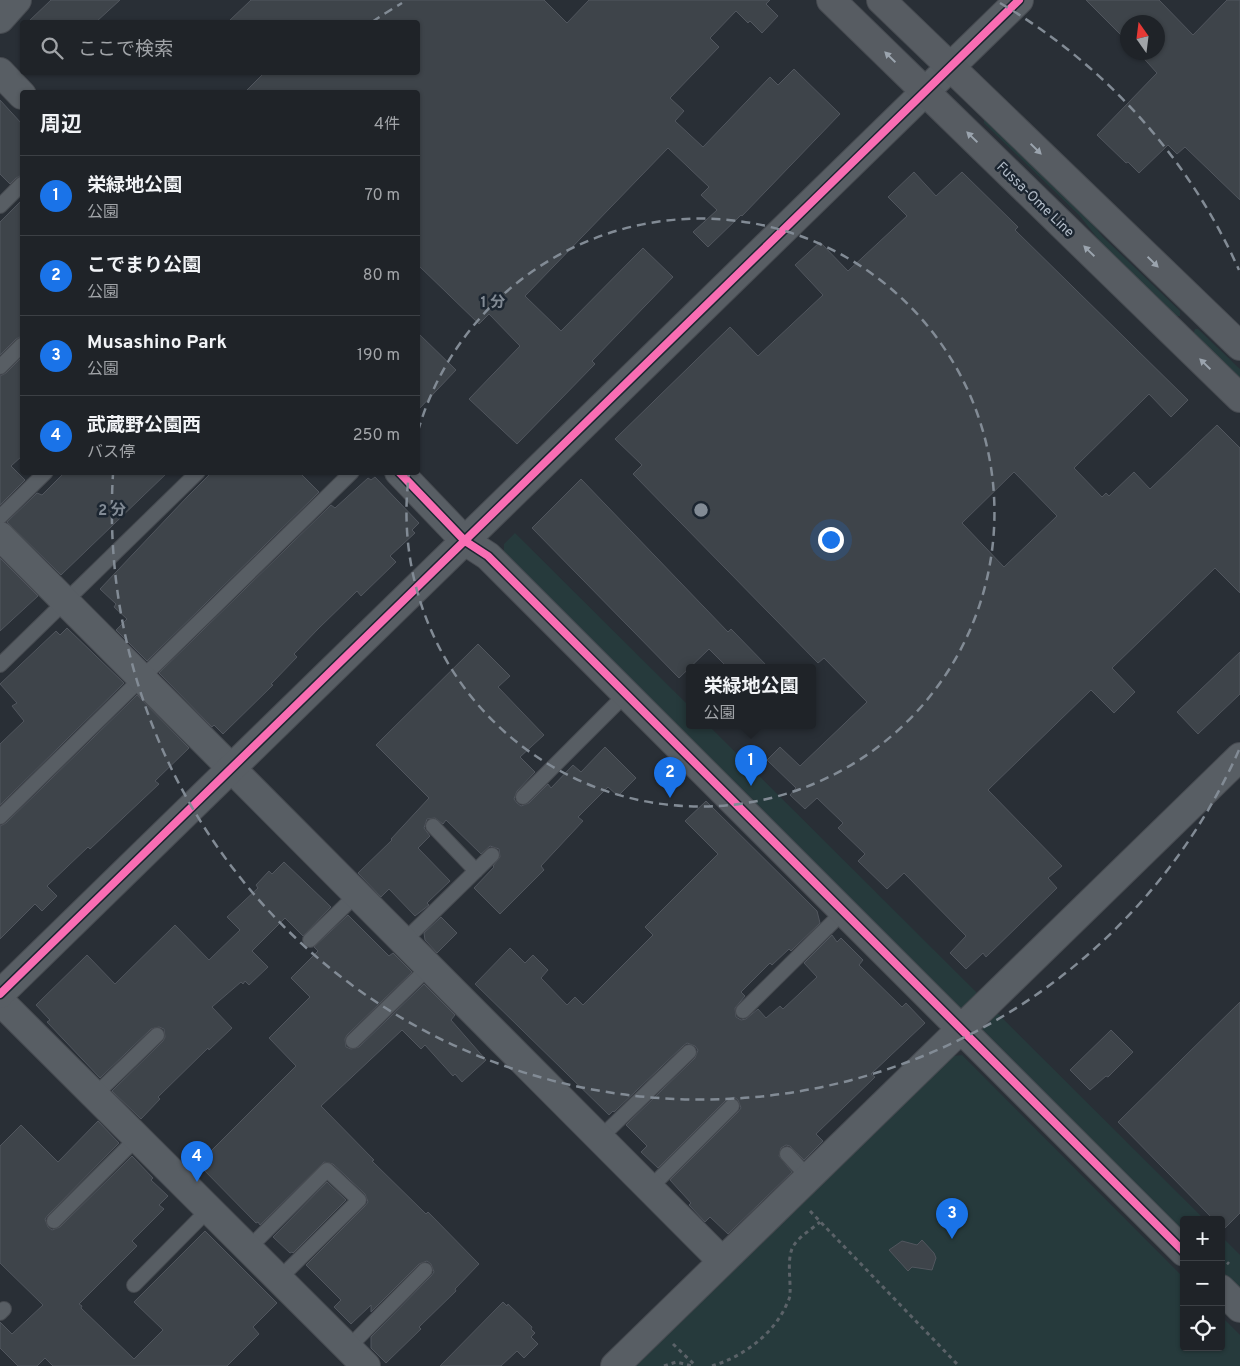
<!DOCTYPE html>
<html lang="ja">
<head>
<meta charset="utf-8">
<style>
	body { margin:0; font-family:Overpass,"Noto Sans JP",sans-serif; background:#2c2f34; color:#f1f3f6 }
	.controls { position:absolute; right:15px; bottom:15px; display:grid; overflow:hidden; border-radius:5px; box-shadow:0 1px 4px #0004 }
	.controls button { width:45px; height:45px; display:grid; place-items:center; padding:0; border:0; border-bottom:1px solid #3c4045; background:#1f2328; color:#f1f3f6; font:25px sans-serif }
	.compass { position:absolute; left:1120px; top:15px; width:45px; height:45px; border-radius:50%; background:#1f2328; box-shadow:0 1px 4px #0004; rotate:346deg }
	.you { position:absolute; left:830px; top:539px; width:18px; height:18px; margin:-12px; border:4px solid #fff; border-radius:50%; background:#1a73e8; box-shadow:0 0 0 8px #1a73e833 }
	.badge { display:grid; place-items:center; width:32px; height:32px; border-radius:50%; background:#1a73e8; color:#fff; font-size:16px; font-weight:700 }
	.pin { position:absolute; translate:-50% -41px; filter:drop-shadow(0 1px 2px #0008) }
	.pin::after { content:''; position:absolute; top:26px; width:18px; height:15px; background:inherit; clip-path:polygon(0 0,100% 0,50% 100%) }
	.popup { position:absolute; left:686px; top:664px; width:130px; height:65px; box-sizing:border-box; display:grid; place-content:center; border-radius:5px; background:#1f2328; filter:drop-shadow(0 1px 4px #0005); font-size:16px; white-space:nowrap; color:#a1a4a8 }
	.popup b { font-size:19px; color:#f1f3f6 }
	.popup::after { content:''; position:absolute; left:50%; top:100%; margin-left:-10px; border:10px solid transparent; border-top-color:#1f2328 }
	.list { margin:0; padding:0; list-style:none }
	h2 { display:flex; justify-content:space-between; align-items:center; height:65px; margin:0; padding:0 20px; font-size:21px }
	h2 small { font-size:16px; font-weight:400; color:#a1a4a8 }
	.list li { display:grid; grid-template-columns:32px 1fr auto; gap:15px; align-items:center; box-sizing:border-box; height:80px; padding:0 20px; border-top:1px solid #3c4045 }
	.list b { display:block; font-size:19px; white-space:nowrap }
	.list p { margin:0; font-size:16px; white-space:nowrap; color:#a1a4a8 }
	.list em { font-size:16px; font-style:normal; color:#a1a4a8 }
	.icon { flex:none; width:28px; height:28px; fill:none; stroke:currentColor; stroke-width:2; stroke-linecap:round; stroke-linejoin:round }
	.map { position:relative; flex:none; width:1240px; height:1366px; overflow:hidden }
	.search { position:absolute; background:#1f2328; box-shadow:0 1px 4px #0004; left:20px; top:20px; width:400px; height:55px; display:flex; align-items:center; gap:12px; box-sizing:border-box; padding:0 18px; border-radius:5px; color:#a1a4a8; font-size:19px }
	.panel { position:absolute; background:#1f2328; box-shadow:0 1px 4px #0004; left:20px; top:90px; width:400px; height:385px; border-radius:5px }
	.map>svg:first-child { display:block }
	.green { fill:#263a3c }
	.building { fill:#3e444a; stroke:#51565e; fill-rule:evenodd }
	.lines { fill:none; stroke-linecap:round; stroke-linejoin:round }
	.service-casing { stroke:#474b51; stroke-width:16 }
	.minor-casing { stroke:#474b51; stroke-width:30 }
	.tertiary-casing { stroke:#474b51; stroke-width:30 }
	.secondary-casing { stroke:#474b51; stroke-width:30 }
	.path { stroke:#5b6268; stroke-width:3; stroke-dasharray:4 4; stroke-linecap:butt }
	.service { stroke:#585e64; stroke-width:14 }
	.minor { stroke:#585e64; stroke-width:28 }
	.tertiary { stroke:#585e64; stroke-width:28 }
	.secondary { stroke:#575c62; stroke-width:28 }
	.cycleway-casing { stroke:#1c2631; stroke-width:11 }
	.cycleway { stroke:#f96db3; stroke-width:8 }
	.oneway { fill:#9ba4ae }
	.ring { fill:none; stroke:#828b95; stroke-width:2.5; stroke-dasharray:9 6 }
	.labels { text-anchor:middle; stroke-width:5; stroke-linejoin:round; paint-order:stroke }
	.street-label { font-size:14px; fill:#b2bcc8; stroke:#1c2631 }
	.centre { fill:#828b95; stroke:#1c2631; stroke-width:2.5 }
	.ring-label { font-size:15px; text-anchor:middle; font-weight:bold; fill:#828b95; stroke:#1c2631; stroke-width:5; stroke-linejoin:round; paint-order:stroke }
</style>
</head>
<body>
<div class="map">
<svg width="1240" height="1366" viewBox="0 0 1240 1366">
	<rect width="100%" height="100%" fill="#292f36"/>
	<path class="green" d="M984,119H986L1083,212L1103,237L1180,311V316H1175L1107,250L1079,215L984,123Z
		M1195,329H1198L1240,369V379L1193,334Z
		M515,533L690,707V725H708L1205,1220H1184V1237L504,559V544Z
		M962,1055L1184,1278V1347H1221V1316L1240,1335V1366H628L944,1057Z
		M1221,1236L1240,1255V1294L1221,1275Z"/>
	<path class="building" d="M51,0H120L96,22H28Z
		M251,0H544L567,23L589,0H770L766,4L778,16L762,33L750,21L748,23L736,11L710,38L719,47L670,98L684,111L675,121L703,147L770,77L778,85L794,69L840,114L742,216L741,215L708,247L693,232L717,210L701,195L709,187L668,148L525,296L561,331L643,248L673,277L592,361L595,364L517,444L469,399L520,346L489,314L479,324L418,265V92H245L265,72H418V22H228Z
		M1086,0H1159L1193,35L1227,0H1240V200L1185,147L1177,154L1168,145L1139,173L1128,162L1126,163L1097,135L1157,73L1138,52H1158V22H1128V42Z
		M0,100L22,124V175L16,178L10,184L0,174Z
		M914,172L936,196L962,172L1018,227L1015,230L1188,400L1171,417L1149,394L1074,468L1102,497L1106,493L1109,496L1134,472L1150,489L1217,425L1240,448V593L1215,568L1112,668L1135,692L1114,713L1091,690L988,790L1062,866L1048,878L1057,888L986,957L983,953L966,969L950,953L966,936L904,873L887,889L858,861L865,854L838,828L843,823L817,798L805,809L790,795L796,788L767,760L780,747L800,766L867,702L824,658L818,663L633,474L642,465L615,439L730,327L758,356L823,295L795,265L820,242L848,271L907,216L888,197ZM1014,472L1057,516L1004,567L962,523Z
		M22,200V336L16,339L0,355V222Z
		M418,333L456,370L418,410Z
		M22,357V456L11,466L25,480L0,505V376L6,373Z
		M65,472H168L61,575L7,522L37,493L42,495Z
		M212,472H299L319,492L147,661L116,630L127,619L114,607L116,604L100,589L187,497Z
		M375,477L419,523L412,530L415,533L390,556L396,562L361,596L357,591L318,629L294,654L297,657L271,684L273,685L223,734L214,725L212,727L159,673L331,505L335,508L368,478L371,480Z
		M581,479L728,632L731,629L768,667H727L709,649L679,678L532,528Z
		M0,558L38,596L0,631Z
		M67,628L124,683L0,805V744L24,721L12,706L17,703L0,684L56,631L60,635Z
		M478,644L510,676L498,687L544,735L520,757L535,772L517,791L514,799L517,803L521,806L529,803L548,784L551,788L573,765L581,772L605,747L636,778L618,796L608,787L578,817L583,821L541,866L544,870L500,914L474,888L494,867L493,866L500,857L499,849L490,846L481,854L446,820L443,824L435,818L427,819L424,828L430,836L418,848L450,881L427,903L429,905L415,916L389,889L381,897L358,873L392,840L391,839L429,798L376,745Z
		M1240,652V694L1198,734L1177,712Z
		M137,695L189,748L155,781L159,784L90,849L88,847L47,886L57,896L42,911L35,904L0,939V826L6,823Z
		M706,801L817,911L820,923L791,951L789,949L772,965L770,963L741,992L745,996L735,1008L736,1017L741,1020L746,1019L758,1009L766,1018L780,1006L783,1009L817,977L804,963L832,935L837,942L841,938L863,960L859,965L902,1007L906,1003L925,1023L871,1074L875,1077L816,1134L823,1141L804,1160L790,1146L786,1145L781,1148L779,1156L792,1172L728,1234L710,1217L705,1222L689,1205L691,1203L670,1180L738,1112L741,1108L738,1100L734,1097L726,1100L658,1168L641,1152L647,1146L626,1125L695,1058L698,1050L695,1046L687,1043L683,1046L614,1112L613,1111L609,1115L475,984L510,948L525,963L533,955L548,970L541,978L567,1005L575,997L583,1005L653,935L645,927L718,854L685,821Z
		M284,862L331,907L303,936L285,918L252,951L268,967L249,985L245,981L243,984L241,982L212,1007L232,1028L209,1050L208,1048L158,1097L160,1099L141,1119L112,1091L163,1041L165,1037L164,1029L159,1027L151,1029L100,1078L47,1022L50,1020L36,1005L87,955L115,984L175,925L209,960L240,930L227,917L258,888L256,885L269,871L272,874Z
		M348,915L389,956L393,953L412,972L347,1035L345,1039L346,1047L351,1049L359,1047L424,984L455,1015L451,1020L486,1060L462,1082L455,1074L453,1076L425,1045L421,1049L402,1030L321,1106L374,1160L372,1161L426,1214L428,1212L479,1264L455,1289L456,1291L419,1327L421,1329L386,1363L371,1348V1337L431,1276L434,1272L431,1264L427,1261L419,1264L371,1312V1305L351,1324L334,1307L341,1300L306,1265L365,1206L368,1202L365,1194L333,1164L324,1162L260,1225L258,1222L256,1223L198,1164L296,1066L269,1038L310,997L291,978L318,951L314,947Z
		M441,917L457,933L437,953L425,940L424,933Z
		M1240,1002V1213L1224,1229L1221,1227V1220H1214L1118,1122Z
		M1111,1030L1133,1052L1108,1077L1106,1076L1090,1090L1070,1070Z
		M98,1121L119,1143L48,1215L45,1219L48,1227L52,1230L60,1227L132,1156L153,1178L151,1180L168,1196L159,1205L164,1209L132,1241L137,1246L79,1304L82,1306L81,1308L134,1359L163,1330L134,1302L205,1231L277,1303L253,1327L259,1334L227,1366H53L45,1358L37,1366H18L0,1348V1322L12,1334L43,1305L0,1263V1146L21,1125L58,1162Z
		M327,1182L346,1200L293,1253L292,1252L290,1253L273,1237Z
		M922,1240L934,1253L936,1258L932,1270L912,1267L908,1271L889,1250L902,1241L917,1245Z
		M503,1302L507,1306L508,1304L532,1327L531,1329L535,1333L531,1337L538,1344L524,1358L517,1351L501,1366H440Z"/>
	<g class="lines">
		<g class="service-casing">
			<path id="service" d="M0,206L22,184
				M0,367L22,345
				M0,517L46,472
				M0,665L198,472
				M523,797L626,694
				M0,817L352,472
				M433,826L476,871
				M310,940L357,894
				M404,941L492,855
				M743,1011L844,911
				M353,1041L429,967
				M95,1095L157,1035
				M600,1138L689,1052
				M787,1154L808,1177
				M650,1188L732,1106
				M54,1221L137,1138
				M248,1249L327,1170L359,1200L279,1279
				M134,1285L209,1209
				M0,1313L4,1309
				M348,1348L425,1270"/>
		</g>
		<g class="minor-casing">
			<path id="minor" d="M0,19L17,0
				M0,72L22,95
				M399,472L465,541L488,556L1184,1252
				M0,536L722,1261
				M0,1001L366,1366
				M1221,1289L1240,1308
				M615,1366L1240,757"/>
		</g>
		<g class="tertiary-casing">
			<path id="tertiary" d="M0,994L1019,0"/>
		</g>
		<g class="secondary-casing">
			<path id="secondary" d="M831,0L1240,398
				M881,0L1240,346"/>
		</g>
		<path class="path" d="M810,1211L959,1366
			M1221,1257L1229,1264
			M673,1344L696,1366
			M664,1366L676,1362L692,1366
			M712,1366C742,1357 771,1336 785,1308C787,1303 790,1299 790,1294C791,1280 786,1257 794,1245C800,1236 812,1229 820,1222"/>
		<use href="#service" class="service"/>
		<use href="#minor" class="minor"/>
		<use href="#tertiary" class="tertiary"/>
		<use href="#secondary" class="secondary"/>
		<g class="cycleway-casing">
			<path id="cycleway" d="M399,472L465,541L488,556L1184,1252
				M0,994L1019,0"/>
		</g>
		<use href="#cycleway" class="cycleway"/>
	</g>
	<defs><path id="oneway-solid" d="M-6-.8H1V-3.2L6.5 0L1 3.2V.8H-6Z" transform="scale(1.25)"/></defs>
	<g class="oneway">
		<use href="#oneway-solid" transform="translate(890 57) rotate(-136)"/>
		<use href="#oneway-solid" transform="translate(972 137) rotate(-136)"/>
		<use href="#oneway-solid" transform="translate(1036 149) rotate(44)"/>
		<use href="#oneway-solid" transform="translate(1089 251) rotate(-136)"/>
		<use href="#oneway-solid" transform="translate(1153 262) rotate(44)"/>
		<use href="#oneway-solid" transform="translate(1205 364) rotate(-136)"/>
	</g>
	<g class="ring">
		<path d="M418 431A294 294 0 1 1 409 474"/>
		<path d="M1239 750A589 589 0 0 1 113 474M372 22A589 589 0 0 1 402 3M1000 3A589 589 0 0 1 1239 270"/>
	</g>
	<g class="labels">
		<g class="street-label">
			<text transform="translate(1036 199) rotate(44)" y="5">Fussa-Ome Line</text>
		</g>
	</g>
	<circle cx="701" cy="510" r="8" class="centre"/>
	<g class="ring-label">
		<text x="493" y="307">1 分</text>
		<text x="112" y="515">2 分</text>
	</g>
</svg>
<div class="controls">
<button>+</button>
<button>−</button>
<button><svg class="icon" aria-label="locate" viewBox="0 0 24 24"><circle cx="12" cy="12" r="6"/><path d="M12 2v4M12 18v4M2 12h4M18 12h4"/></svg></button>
</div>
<svg class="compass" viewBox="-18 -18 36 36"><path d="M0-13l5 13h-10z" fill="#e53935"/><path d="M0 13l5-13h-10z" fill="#a1a4a8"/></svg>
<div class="you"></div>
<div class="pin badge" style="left:751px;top:786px">1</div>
<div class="popup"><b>栄緑地公園</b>公園</div>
<div class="pin badge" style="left:670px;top:798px">2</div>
<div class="pin badge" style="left:952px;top:1239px">3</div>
<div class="pin badge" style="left:197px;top:1182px">4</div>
<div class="search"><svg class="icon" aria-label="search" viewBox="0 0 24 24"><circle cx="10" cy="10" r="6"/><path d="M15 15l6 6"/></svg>ここで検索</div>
<section class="panel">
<h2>周辺<small>4件</small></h2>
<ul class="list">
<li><span class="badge">1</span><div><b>栄緑地公園</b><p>公園</p></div><em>70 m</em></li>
<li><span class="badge">2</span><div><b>こでまり公園</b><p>公園</p></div><em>80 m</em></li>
<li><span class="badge">3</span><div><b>Musashino Park</b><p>公園</p></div><em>190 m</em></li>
<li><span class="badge">4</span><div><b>武蔵野公園西</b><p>バス停</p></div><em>250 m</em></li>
</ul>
</section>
</div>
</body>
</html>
